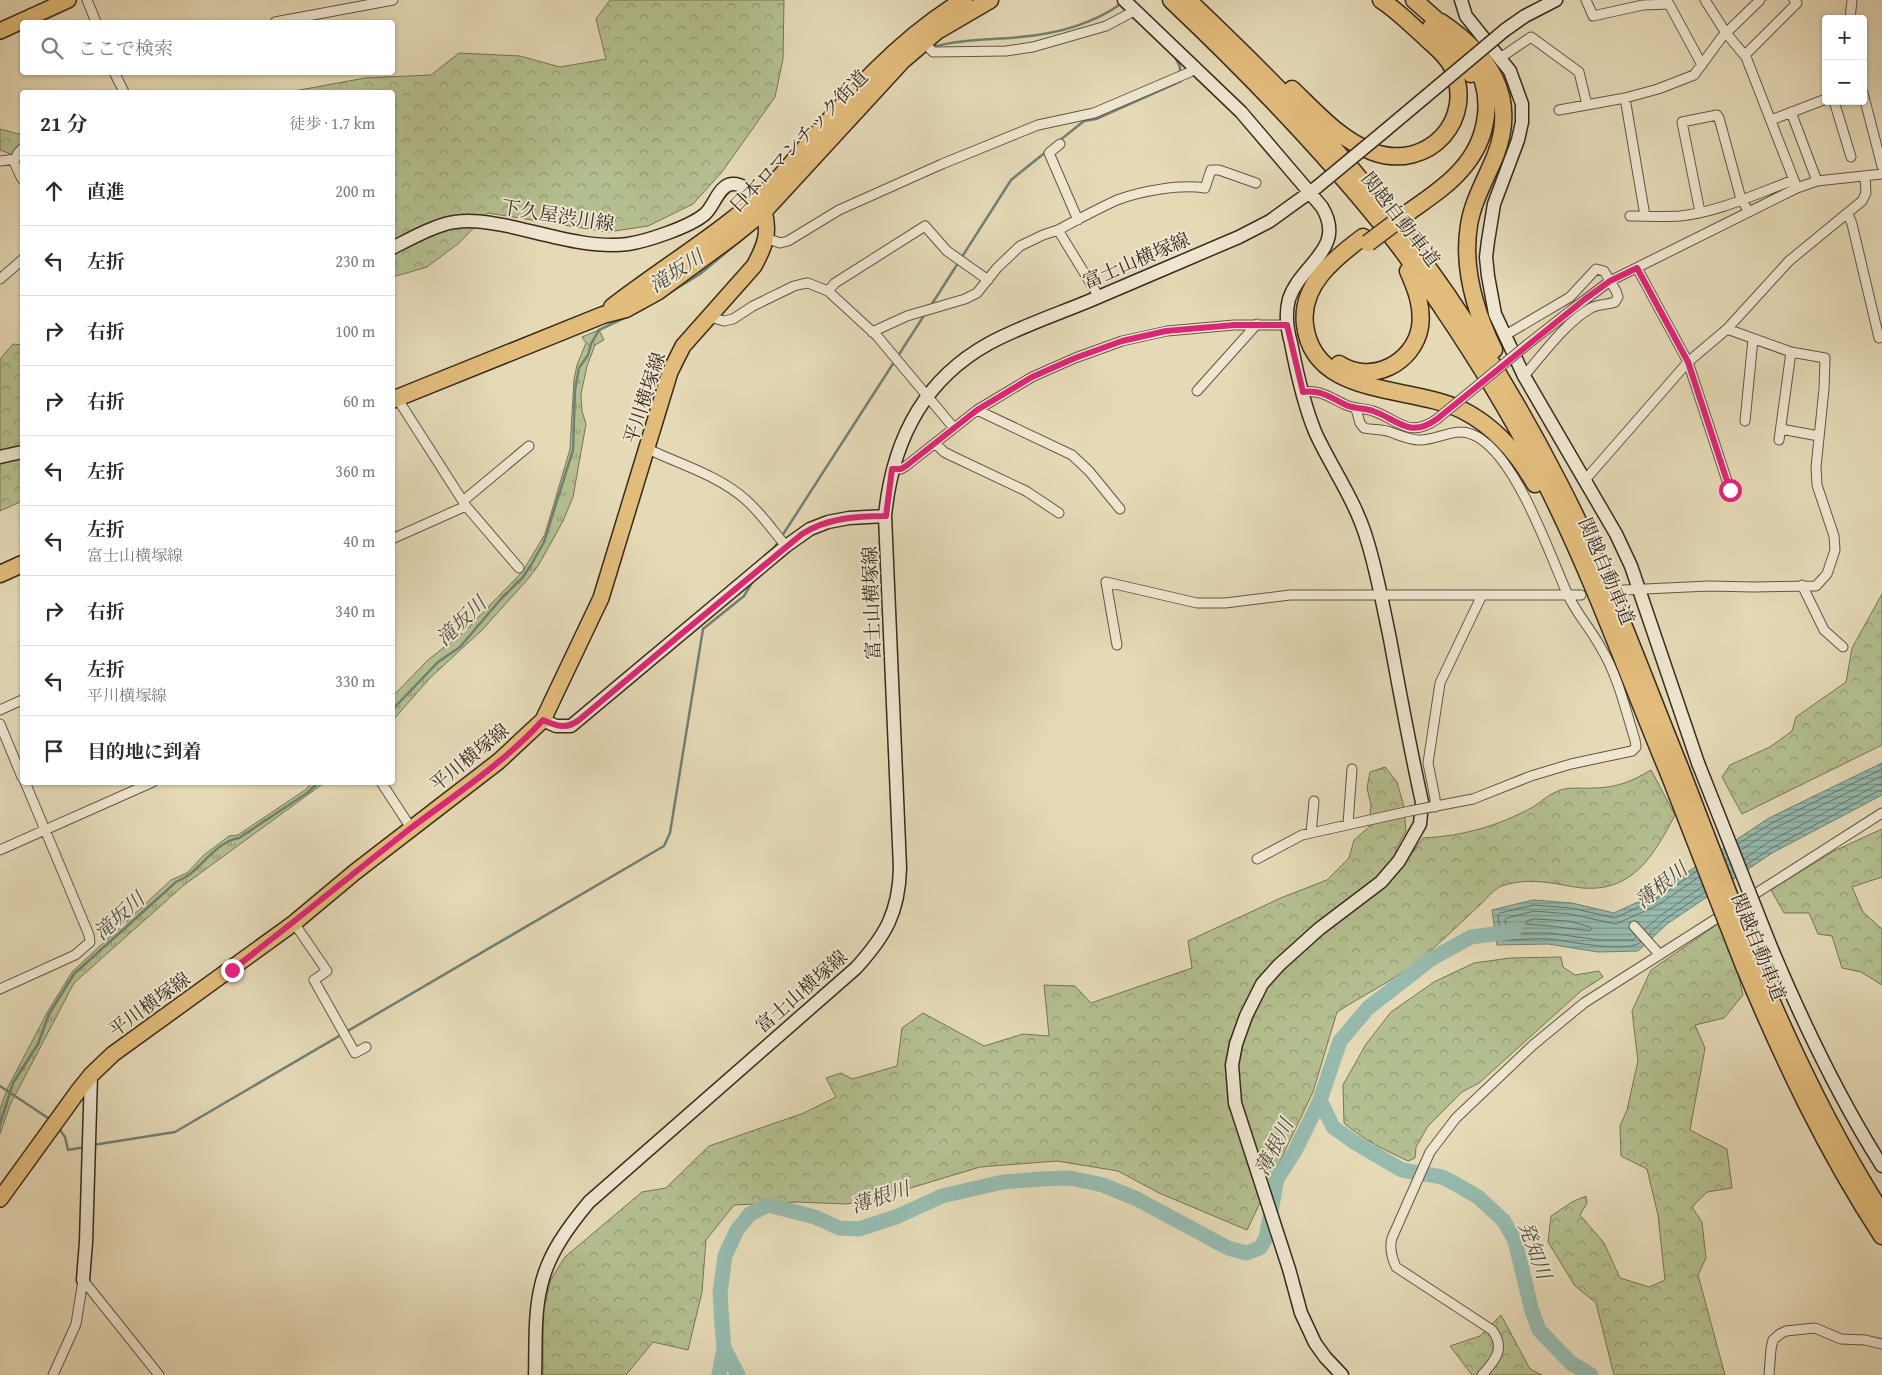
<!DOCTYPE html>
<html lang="ja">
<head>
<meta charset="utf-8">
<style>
	body { margin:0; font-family:"Gentium Book Plus","Noto Serif JP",serif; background:#f2f2f3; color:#2b2b33 }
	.controls { position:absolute; right:15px; top:15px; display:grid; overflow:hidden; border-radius:5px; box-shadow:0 1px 4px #0004 }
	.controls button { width:45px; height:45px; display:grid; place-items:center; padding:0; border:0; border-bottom:1px solid #e1e1e2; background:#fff; color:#2b2b33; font:25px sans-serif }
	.stop { position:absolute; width:15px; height:15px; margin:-11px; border:4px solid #db2777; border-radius:50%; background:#fff }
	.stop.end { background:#db2777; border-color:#fff; box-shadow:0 1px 5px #0008 }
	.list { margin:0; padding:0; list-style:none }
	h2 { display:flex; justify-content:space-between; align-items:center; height:65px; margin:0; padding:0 20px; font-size:21px }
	h2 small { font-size:16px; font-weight:400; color:#7c7c81 }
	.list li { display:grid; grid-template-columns:32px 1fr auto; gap:15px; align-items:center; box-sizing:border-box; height:70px; padding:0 20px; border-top:1px solid #e1e1e2 }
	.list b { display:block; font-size:19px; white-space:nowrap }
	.list p { margin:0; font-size:16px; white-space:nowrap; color:#7c7c81 }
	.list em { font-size:16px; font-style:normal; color:#7c7c81 }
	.icon { flex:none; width:28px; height:28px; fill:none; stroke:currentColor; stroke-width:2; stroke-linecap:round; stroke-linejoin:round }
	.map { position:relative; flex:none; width:1882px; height:1375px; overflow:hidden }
	.search { position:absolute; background:#fff; box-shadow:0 1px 4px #0004; left:20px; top:20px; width:375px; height:55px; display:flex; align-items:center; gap:12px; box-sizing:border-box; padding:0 18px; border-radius:5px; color:#7c7c81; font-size:19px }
	.panel { position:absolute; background:#fff; box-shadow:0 1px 4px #0004; left:20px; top:90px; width:375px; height:695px; border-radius:5px }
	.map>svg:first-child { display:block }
	.forest { fill:url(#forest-crowns); stroke:#767456 }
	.park { fill:url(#park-tufts); stroke:#767456 }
	.water { fill:url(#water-rules); stroke:#708074 }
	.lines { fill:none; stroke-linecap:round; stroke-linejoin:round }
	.shore { stroke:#677266; stroke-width:1 }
	.stream { stroke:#708074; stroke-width:2.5 }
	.river { stroke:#96baae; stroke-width:15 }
	.street-casing { stroke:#635644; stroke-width:11 }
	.secondary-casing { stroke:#382a1e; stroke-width:15 }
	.primary-casing { stroke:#382a1e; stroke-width:18 }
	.highway-casing { stroke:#382a1e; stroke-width:19 }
	.street { stroke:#eee6d0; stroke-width:9 }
	.secondary { stroke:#eee6d0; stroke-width:12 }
	.primary { stroke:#e2bc7b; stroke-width:15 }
	.highway { stroke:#e2bc7b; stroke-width:16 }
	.street-bridge-casing { stroke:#635644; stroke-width:11; stroke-linecap:butt }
	.secondary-bridge-casing { stroke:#382a1e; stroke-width:15; stroke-linecap:butt }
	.highway-bridge-casing { stroke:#382a1e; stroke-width:19; stroke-linecap:butt }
	.street-bridge { stroke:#eee6d0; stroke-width:9 }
	.secondary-bridge { stroke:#eee6d0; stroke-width:12 }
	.highway-bridge { stroke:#e2bc7b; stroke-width:16 }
	.route { stroke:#db2777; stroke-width:6 }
	.labels { text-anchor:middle; stroke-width:4; stroke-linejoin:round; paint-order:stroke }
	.street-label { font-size:19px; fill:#382a1e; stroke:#eee6d0 }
	.water-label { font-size:20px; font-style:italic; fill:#504e42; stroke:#eee6d0 }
</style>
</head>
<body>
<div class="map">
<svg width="1882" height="1375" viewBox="0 0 1882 1375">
	<defs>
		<pattern id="forest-crowns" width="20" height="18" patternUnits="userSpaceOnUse" patternTransform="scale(1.25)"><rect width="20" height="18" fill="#b4bf8f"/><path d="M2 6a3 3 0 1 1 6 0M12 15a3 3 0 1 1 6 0" fill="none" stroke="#939b74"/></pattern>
		<pattern id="park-tufts" width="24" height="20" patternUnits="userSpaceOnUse" patternTransform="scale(1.25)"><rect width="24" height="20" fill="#b4bf8f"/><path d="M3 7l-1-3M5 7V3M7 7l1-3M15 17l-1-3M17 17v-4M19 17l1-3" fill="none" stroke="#939b74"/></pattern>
		<pattern id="water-rules" width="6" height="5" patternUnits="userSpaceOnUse" patternTransform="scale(1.25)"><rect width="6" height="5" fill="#96baae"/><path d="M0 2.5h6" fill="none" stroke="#7b978d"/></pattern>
	</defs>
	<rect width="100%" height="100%" fill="#e5d9b6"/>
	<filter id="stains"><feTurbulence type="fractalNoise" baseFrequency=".004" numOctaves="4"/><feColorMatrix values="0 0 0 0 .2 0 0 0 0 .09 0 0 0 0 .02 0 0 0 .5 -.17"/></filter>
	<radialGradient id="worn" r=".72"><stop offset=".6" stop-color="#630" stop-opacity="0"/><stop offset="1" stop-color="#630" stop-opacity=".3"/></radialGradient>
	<path class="forest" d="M610,0H784L783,59L775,97L722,172L693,204L648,226L608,232L488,213L459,243L427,267L393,277L392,92H289L365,78L431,75L459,53L520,56L560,67L606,59L596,19Z
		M0,129L22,135V158L0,150Z
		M13,344L22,345V501L0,511V359Z
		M1882,594V745L1742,814L1722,777L1730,765L1770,747L1792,731L1796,717L1846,682L1852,648Z
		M1385,767L1397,782L1404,807L1406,831L1395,850L1410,856L1423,838C1463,836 1498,826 1533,807C1541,802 1548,795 1556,792C1567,786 1581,789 1594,788C1616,788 1633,781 1651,770L1675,815C1651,861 1628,898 1569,886C1548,882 1524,878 1502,886C1495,888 1487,898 1482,903C1460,923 1438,946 1414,964C1390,982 1362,996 1337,1012L1313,1092L1247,1230L1159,1193L1118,1171L1057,1161L980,1167L884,1196L847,1204L797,1202L734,1205L706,1240L702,1292L688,1350L653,1342L626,1375H543V1312L551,1279L565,1257L642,1192L666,1188L709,1146L804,1113L836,1097L826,1078L841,1073L852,1079L897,1066L902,1028L923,1013L984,1046L1023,1034L1049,1036L1044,985L1075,986L1091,1003L1192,968L1188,941L1283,897L1327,880L1349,858L1354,840L1369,827L1371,805L1367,788L1370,772Z
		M1882,829V877L1852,887L1863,912L1882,929V985L1861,972L1842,968L1832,936L1818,934L1809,913H1784L1771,890L1834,851Z
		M1725,919L1743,995L1724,1018L1695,1025L1705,1048L1690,1130L1727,1149L1732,1188L1707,1192L1692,1207L1702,1222L1706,1258L1698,1275L1725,1375H1614L1596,1303L1575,1286L1548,1242L1551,1216L1572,1202L1586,1196L1587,1203L1580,1215L1604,1243L1620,1278L1649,1287L1665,1280L1658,1215L1647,1169L1621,1156L1620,1126L1627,1110L1638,1061L1632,1011L1651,970Z
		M1561,957L1563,967L1575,975L1599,971L1603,977L1581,991L1479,1083L1462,1092L1428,1126L1416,1147L1415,1158L1408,1161C1385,1150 1363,1140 1344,1123L1343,1085L1366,1044L1391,1012L1434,982L1474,963L1510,958Z
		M1501,1315L1530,1369L1542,1375H1472L1450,1346L1480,1336Z"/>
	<path class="park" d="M599,330L604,340L595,345L587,366L581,394L582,411L586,424L573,497L563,521L538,566L528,579L482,630L430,678L393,720V696L428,660L467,629L523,571L545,534L570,449L574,379L577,365L586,343L582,337Z
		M313,782L324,783L184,885L74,983L10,1105L0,1134V1109L8,1087L48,1011L72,972L171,880L187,873L204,855L229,836L238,835L305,790Z"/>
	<path class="water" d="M1882,763V795L1772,853L1667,924L1638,951L1598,952L1548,944L1497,945L1492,910L1533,900L1572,903L1614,913L1653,895L1769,818Z"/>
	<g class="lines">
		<path class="shore" d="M1738,844L1772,823L1882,769
			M1741,850L1775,828L1882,776
			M1744,859L1767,843L1875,786L1882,784
			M1746,865L1770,849L1878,791H1882
			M1535,919L1569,921L1590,927L1592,929L1590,931L1550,926L1526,924L1527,921Z
			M1645,929L1661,915L1703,886
			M1649,934L1664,920L1705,892
			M1636,937L1633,940H1599L1549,933H1509L1507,931L1505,920L1507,918L1534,911L1570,914L1616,924L1658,905L1699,877
			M1641,942C1627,954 1569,941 1550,939C1534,938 1518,940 1503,940L1501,938L1498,915L1500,913L1534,905L1571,908L1615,918L1656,899L1697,871"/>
		<path class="stream" d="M932,47C961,39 991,40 1020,37C1055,34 1093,24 1122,3
			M1175,57L1180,67V73
			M1059,141L1084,121L1096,119L1181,81L1180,79
			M663,297L700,274L751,232
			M930,307L1011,180L1047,151
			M782,536L925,314
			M772,551L779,541
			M392,710L438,662L460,647L500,600L523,577L531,565L544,542L573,450L575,390L579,368L588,355L591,344L599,330L645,308
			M0,1086L51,1120
			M0,1124L13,1083L38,1044L49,1014L74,974L176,882C180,880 186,877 190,874C205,862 219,841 239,838L307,793L319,782
			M58,1127L65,1137L68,1150L85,1147
			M93,1145L175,1132L664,846L670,833L703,629L744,596L753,581"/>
		<path class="river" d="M1320,1100L1333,1127L1354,1142L1402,1170L1442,1177L1454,1183L1478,1197L1504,1221L1515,1241L1532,1311L1539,1330L1571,1363L1591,1375
			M719,1375L724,1348
			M738,1375L724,1348L722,1325L720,1293L725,1256L737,1230L750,1214L768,1205L815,1217L839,1228L859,1229L896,1217L942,1196L1003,1182L1040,1179L1070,1178L1103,1185L1137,1199L1228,1248L1246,1253L1260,1248L1266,1238L1277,1179L1295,1151L1320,1100L1340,1041L1368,1008L1431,959L1471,937L1509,932L1515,929"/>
		<g class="street-casing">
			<path id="street" d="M87,0L96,22
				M1586,0L1593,16L1643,5L1669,4L1702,65
				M1705,0L1726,33L1746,57L1797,188
				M1850,19L1852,0
				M275,22L393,0
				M924,42L933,52L1006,51L1033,47L1106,26L1136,10
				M1745,55L1797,3L1794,0
				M1500,58L1531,37L1579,72L1587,105
				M114,72L124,92
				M1863,93L1882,166
				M1625,98L1645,216
				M1834,101L1851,157
				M1559,110L1625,98L1658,89L1694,75L1722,37L1760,0
				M1791,112L1817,181
				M1771,120L1826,99
				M1060,144L1049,153L1078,220
				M22,149L18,153L14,162L22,179
				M0,161L15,159
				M1700,212L1682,122L1717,115L1719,118L1741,199L1749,212
				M1848,214L1852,224L1879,338L1882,337
				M1630,216C1646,216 1663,217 1680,216C1719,212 1758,193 1794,180
				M1058,230C1077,220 1097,209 1117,200C1141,191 1180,184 1205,188L1211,170H1219L1256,183
				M766,238L780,243L788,241L839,210L942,164L1038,125L1094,113L1190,72L1196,67
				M1637,268L1688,362L1730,490
				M0,279L22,260
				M828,291L835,283L925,226L947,251L988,280
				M710,317L724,321L733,319L753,306L794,286L802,284L808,283L828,291L877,336L954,428
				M1727,329L1791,352L1779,440
				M872,332L907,316L965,299L977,293L997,268L1020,246L1043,235L1058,230L1099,297
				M1504,336L1570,297L1596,269L1604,271L1616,291L1618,297L1615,302C1607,305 1599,304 1591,308C1566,322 1543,354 1524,376
				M1528,344L1570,311L1610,281L1797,188L1817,181L1882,174
				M1197,391L1257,324
				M1303,392C1320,389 1331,398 1346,405C1355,409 1364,408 1373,411C1399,420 1409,439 1437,419
				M397,398L466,506L519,568
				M1356,409L1360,423L1364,428C1372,430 1379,429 1387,431C1397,434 1408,440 1419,440C1436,441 1454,427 1471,434C1514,449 1549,553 1567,593C1575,612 1591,629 1601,648C1618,676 1625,708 1635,740L1636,747L1632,751L1571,764L1531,776L1473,799L1431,807
				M977,410L1072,455L1089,471L1120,509
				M1745,421L1753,339
				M1781,429L1819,436
				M935,443L944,452L954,457L1026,491L1059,513
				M648,449C681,465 718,475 746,500C761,513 773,531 786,546
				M892,469H901L906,466L977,410L1032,377L1075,358L1122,341L1167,331L1234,325H1287
				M1585,480L1688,362L1727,329L1789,261L1862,201L1866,193L1865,176
				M463,501L529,446
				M392,539L466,506
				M1802,585L1824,630L1843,647
				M1624,590L1709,586L1754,587L1816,586L1827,574L1835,550L1834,536L1817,485L1816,467L1824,389L1825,358L1791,352
				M1117,645L1106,582L1197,603H1225L1290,595H1581
				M0,710L22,700
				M0,724L22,777
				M381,782L411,828
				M1435,807V798L1428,763L1440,683L1482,595
				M1348,824L1352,769
				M1311,833L1314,801
				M0,850L153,782
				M1257,859L1302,835L1410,811
				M294,923L327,971L314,980L355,1053L366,1047
				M1634,926L1660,955
				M0,989L75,955L90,942L89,935L25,782
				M83,1280L159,1375
				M53,1375L76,1324L83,1280
				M1482,1375C1495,1361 1506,1348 1492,1330L1396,1267C1392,1258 1389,1248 1392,1238L1430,1152L1456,1118L1533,1045L1584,1003L1882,813
				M1769,1375L1771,1349L1773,1340L1780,1334L1786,1331L1815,1328L1841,1339L1865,1340L1882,1344"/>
		</g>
		<g class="secondary-casing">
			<path id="secondary" d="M1124,0L1241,112L1322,207C1347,249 1301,263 1289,299C1285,314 1287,329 1291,343C1297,374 1304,406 1316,434C1333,470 1356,502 1367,540C1377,572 1383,606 1390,639C1400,694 1410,748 1422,802L1420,824L1399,861L1381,882L1319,929L1279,965L1262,984L1246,1016L1236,1044L1232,1065L1235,1103L1289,1269L1301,1313L1315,1343L1325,1357L1342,1375
				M1461,0L1466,16L1510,71L1522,104V122L1518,140L1494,204L1488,241L1486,257L1488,276L1495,314L1524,376L1616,534L1631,566L1698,763
				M1505,30L1525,16L1556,0
				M1381,134L1437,87
				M392,248C410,239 437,224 455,222C472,219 491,223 508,226C545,234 590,249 628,244C647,241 690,227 705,214C714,206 719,185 732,184C743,183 750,192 757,199
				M0,457L22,452
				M543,720L556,726H571L786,546L810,529L828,522L849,518L885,516
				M1771,947C1803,1023 1838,1097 1882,1166
				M83,1280L86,1242L91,1075
				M535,1375C536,1346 534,1314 541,1286C548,1254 569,1226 589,1202L856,968C885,936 899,913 900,868L885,516C892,443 922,381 988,344C1019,327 1055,315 1089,301C1139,280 1189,258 1239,237L1270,221L1317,187"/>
		</g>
		<g class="primary-casing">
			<path id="primary" d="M0,31L68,0
				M0,1199L79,1090L91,1075L113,1054L294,923L355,872L499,761L543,720L601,598L670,372L683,346L754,266C765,246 770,233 764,211"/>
		</g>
		<g class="highway-casing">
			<path id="highway" d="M1171,0C1248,73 1322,149 1388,232C1409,258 1427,285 1445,312C1484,370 1521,431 1551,494C1596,585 1630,681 1669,774
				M1188,0C1250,59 1311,119 1365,185C1440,277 1505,377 1559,483C1607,575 1642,674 1681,770
				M1414,0L1448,30
				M1441,22C1488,54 1518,95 1496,154C1487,177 1473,200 1469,225C1462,268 1475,311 1494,350
				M1431,27L1455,48L1471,74
				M1292,89C1316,112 1340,140 1373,152C1428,172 1478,119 1451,65C1445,54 1434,46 1425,37C1410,24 1398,11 1381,0
				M1409,212C1427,199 1446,187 1460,171C1489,140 1496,94 1472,58
				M1363,237C1335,258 1300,285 1305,325C1314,399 1411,384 1464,411C1495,427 1518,454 1535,484
				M612,307C665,266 723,232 772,186C831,119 887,46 964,0
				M1339,364C1371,385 1414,363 1420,327C1423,307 1416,289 1408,271
				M392,400L603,315L626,309L657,292L733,236L764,211L902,61L937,31L990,0
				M0,574L22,564
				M1754,960C1790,1047 1831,1133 1882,1213
				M1744,966C1783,1059 1826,1151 1882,1236"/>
		</g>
		<use href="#street" class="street"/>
		<use href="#secondary" class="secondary"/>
		<use href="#primary" class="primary"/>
		<use href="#highway" class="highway"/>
		<g class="street-bridge-casing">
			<path id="street-bridge" d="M1437,419L1528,344
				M1410,811L1431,807"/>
		</g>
		<g class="secondary-bridge-casing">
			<path id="secondary-bridge" d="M1437,87L1505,30
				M1317,187L1381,134
				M1698,763L1771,947"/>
		</g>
		<g class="highway-bridge-casing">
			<path id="highway-bridge" d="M1368,243L1409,212
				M1681,770L1754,960
				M1669,774L1744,966"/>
		</g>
		<use href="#street-bridge" class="street-bridge"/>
		<use href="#secondary-bridge" class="secondary-bridge"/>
		<use href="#highway-bridge" class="highway-bridge"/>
	</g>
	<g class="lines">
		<path class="route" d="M232,970C292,924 351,875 411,828C456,794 505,762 543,720C557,726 566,730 579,720L680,635L802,534C827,518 857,516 886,516L892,469H901L906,466L977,410L1032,377L1075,358L1122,341L1166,331L1234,325H1287L1303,392C1320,389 1331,398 1346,405C1355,409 1364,408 1373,411C1399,420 1409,439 1437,419L1585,299L1610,281L1637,268L1688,362L1730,490"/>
	</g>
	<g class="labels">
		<g class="street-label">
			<text transform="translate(798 141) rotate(-46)" y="7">日本ロマンチック街道</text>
			<text transform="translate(558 215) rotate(9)" y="7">下久屋渋川線</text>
			<text transform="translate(1401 219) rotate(52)" y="7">関越自動車道</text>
			<text transform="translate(1136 260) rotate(-23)" y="7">富士山横塚線</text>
			<text transform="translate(644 398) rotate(-72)" y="7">平川横塚線</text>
			<text transform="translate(1607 571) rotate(67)" y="7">関越自動車道</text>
			<text transform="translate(871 603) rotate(-92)" y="7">富士山横塚線</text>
			<text transform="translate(469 757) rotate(-39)" y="7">平川横塚線</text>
			<text transform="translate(1759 947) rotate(68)" y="7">関越自動車道</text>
			<text transform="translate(801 991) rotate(-41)" y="7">富士山横塚線</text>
			<text transform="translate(149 1004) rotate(-36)" y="7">平川横塚線</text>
		</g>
		<g class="water-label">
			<text transform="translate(676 271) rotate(-33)" y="7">滝坂川</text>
			<text transform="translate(461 621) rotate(-44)" y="7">滝坂川</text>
			<text transform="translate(1661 885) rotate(-39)" y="7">薄根川</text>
			<text transform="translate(119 916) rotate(-42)" y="7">滝坂川</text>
			<text transform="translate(1274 1147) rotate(-63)" y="7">薄根川</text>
			<text transform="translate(880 1197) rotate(-18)" y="7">薄根川</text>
			<text transform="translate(1535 1250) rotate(70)" y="7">発知川</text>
		</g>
	</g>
	<rect width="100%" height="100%" filter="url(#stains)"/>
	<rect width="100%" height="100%" fill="url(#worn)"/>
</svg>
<div class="controls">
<button>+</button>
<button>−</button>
</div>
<div class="stop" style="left:1730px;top:490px"></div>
<div class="stop end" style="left:232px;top:970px"></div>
<div class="search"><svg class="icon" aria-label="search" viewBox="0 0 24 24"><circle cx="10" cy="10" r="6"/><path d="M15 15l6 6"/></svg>ここで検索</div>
<section class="panel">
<h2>21 分<small>徒歩 · 1.7 km</small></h2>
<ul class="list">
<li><svg class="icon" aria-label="ahead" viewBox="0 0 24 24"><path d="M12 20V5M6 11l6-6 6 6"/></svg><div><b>直進</b></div><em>200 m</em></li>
<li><svg class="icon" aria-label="left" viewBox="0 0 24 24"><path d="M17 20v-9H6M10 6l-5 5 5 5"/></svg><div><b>左折</b></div><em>230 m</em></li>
<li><svg class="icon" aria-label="right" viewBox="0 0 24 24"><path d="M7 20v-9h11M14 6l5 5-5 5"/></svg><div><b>右折</b></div><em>100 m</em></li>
<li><svg class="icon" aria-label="right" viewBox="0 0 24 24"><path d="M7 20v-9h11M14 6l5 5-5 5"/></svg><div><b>右折</b></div><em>60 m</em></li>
<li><svg class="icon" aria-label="left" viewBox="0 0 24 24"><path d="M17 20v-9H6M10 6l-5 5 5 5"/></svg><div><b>左折</b></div><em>360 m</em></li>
<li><svg class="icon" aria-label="left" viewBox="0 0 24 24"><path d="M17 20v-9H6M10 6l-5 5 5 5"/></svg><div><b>左折</b><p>富士山横塚線</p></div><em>40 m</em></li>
<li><svg class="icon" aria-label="right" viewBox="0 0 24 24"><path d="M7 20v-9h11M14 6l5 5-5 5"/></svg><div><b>右折</b></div><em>340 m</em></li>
<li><svg class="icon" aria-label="left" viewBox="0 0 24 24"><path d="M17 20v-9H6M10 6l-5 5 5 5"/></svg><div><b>左折</b><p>平川横塚線</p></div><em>330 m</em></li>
<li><svg class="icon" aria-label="arrive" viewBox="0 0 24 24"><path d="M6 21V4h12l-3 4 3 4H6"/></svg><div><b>目的地に到着</b></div></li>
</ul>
</section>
</div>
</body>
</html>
